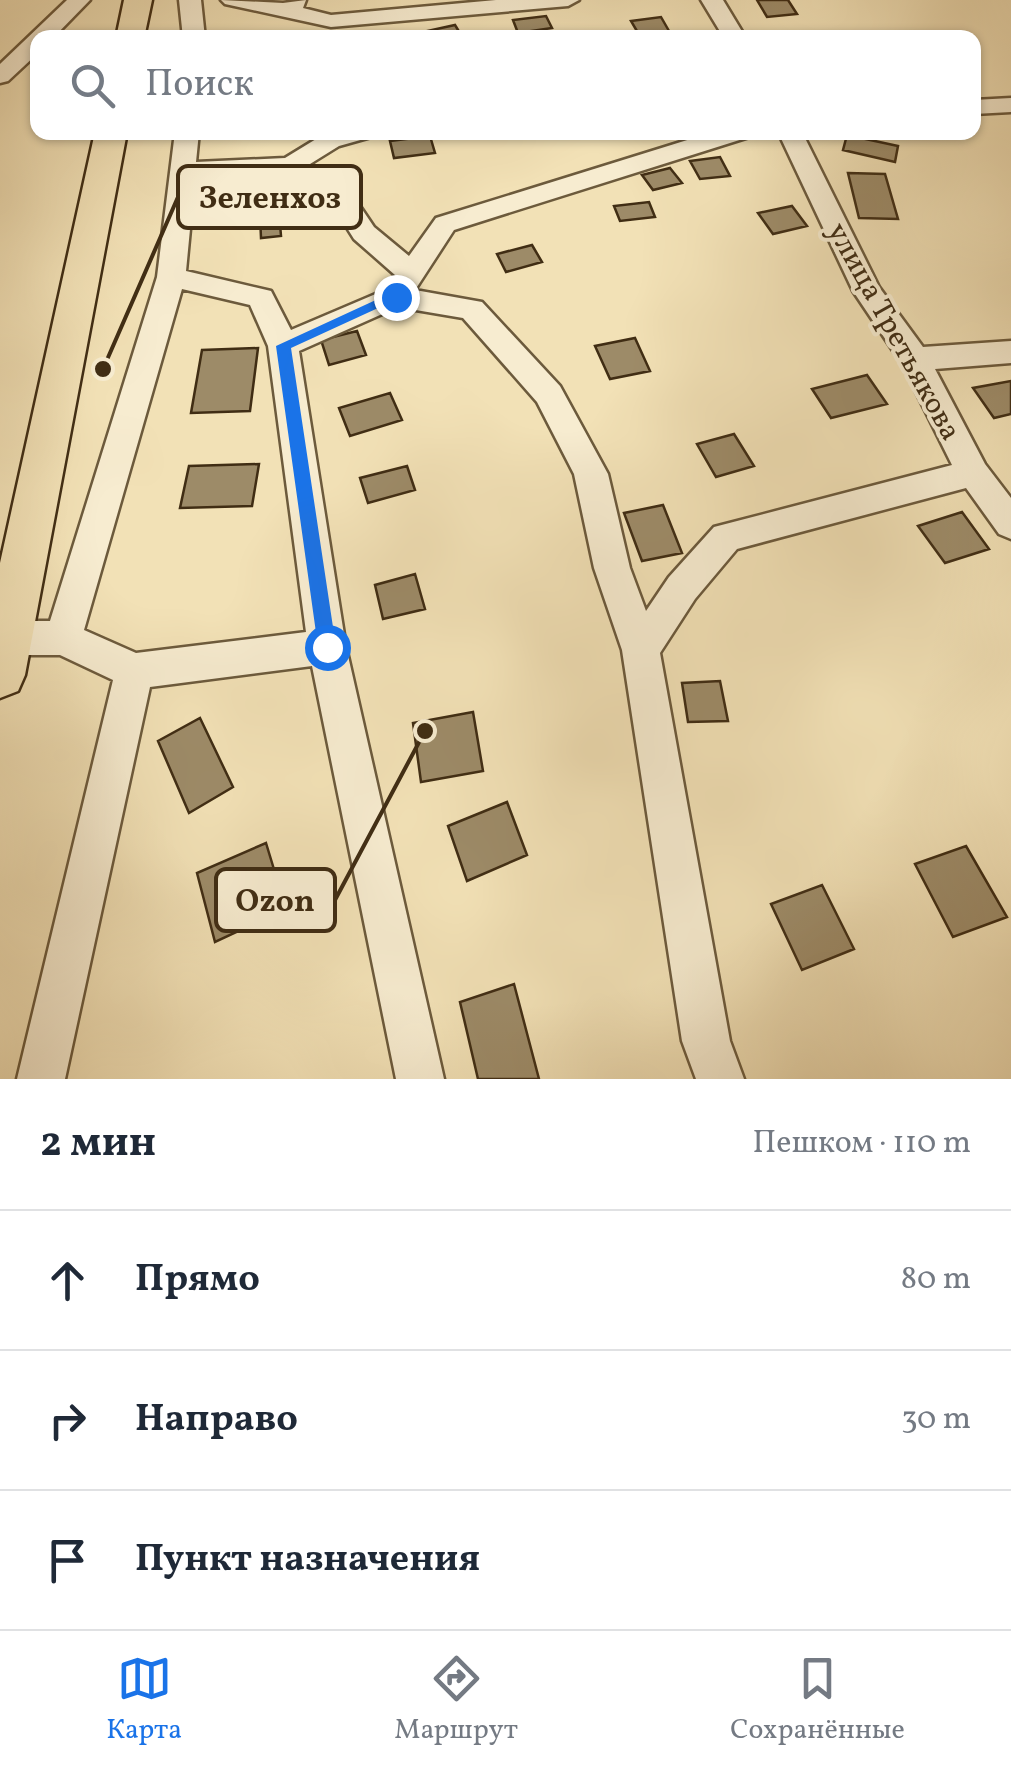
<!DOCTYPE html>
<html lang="ru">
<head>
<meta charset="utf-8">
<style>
	body { margin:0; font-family:Vollkorn,serif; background:#f2f2f3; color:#1f2937 }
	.stop { position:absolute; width:30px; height:30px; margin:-22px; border:8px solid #1a73e8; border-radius:50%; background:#fff }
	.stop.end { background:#1a73e8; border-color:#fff; box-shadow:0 2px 10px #0008 }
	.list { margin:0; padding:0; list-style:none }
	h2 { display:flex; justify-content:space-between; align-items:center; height:130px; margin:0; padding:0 40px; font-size:42px }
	h2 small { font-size:32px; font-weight:400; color:#747a83 }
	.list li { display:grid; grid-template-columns:65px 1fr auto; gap:30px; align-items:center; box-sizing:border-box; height:140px; padding:0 40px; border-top:2px solid #e0e1e3 }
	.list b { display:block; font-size:38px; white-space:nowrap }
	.list em { font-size:32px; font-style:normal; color:#747a83 }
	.icon { flex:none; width:55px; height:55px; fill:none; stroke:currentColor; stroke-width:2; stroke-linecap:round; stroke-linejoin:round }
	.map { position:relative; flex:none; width:1011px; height:1079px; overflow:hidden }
	.search { position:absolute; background:#fff; box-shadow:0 2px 8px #0004; left:30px; right:30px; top:30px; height:110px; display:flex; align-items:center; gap:25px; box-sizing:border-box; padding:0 35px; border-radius:20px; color:#747a83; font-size:38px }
	.sheet { height:550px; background:#fff }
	nav { display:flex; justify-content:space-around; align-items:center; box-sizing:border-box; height:140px; border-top:2px solid #e0e1e3; background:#fff; font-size:28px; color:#747a83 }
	nav a { display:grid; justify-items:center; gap:5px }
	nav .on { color:#1a73e8 }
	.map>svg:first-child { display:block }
	.building { fill:#9d8b68; stroke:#402d14; stroke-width:2.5 }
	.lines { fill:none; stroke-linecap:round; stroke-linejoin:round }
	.minor-casing { stroke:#6c5a3c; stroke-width:5 }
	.major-casing { stroke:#402d14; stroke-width:5 }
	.minor { fill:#f7ecd0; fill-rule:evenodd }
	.major { fill:#f2e1b6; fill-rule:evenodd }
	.route { fill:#1a73e8 }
	.labels { text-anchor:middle; stroke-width:8; stroke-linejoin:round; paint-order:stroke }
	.street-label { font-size:30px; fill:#402d14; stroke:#f7ecd0 }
	.leader { fill:none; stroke:#402d14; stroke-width:4 }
	.callout-dot { fill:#402d14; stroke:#f7ecd0; stroke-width:4 }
	.callout { fill:#f7ecd0; stroke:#402d14; stroke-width:4 }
	.callout-label { font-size:32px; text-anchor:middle; font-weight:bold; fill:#402d14 }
</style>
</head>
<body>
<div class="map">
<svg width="1011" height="1079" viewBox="0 0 1011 1079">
	<rect width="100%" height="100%" fill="#f2e1b6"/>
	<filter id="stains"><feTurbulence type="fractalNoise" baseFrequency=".002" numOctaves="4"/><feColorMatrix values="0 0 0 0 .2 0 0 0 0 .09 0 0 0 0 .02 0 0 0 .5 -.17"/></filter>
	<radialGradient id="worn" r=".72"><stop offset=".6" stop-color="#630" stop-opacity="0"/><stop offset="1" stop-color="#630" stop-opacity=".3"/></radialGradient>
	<path class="building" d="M757,0H788L797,14L767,17Z
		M546,16L552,28L518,33L513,20Z
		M661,17L673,38H641L631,21Z
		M455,25L463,38H431L427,31Z
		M847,135L898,146L895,162L843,150Z
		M430,136L435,153L394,158L390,141Z
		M720,157L730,176L700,179L690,161Z
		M670,168L682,183L653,190L642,175Z
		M848,173L885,174L898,219L859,218Z
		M649,202L655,217L620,221L614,206Z
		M792,206L807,226L773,234L758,213Z
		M279,212L281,236L261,238L260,215Z
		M532,245L542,262L506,272L497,254Z
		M357,331L366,355L329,365L321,340Z
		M635,338L650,371L610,379L595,346Z
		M258,348L250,411L191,413L202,350Z
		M867,375L887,404L831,418L812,389Z
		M1011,381V414L994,418L973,388Z
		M390,393L402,420L350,436L339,408Z
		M734,434L754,466L716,477L697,444Z
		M259,464L252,506L180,508L189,466Z
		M407,466L415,490L368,503L360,478Z
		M663,505L682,553L642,561L624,513Z
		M962,512L989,549L945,563L918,526Z
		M415,574L425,609L383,619L375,585Z
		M720,681L728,721L688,722L682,683Z
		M473,712L483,771L421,782L413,723Z
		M200,718L233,787L189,813L158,741Z
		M507,802L527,855L467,881L448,826Z
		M266,843L286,909L215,942L197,873Z
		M966,846L1007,917L953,937L915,864Z
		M822,885L854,949L802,970L771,904Z
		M514,984L539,1079H478L460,1002Z"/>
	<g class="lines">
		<g class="minor-casing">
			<path id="minor" d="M67,0H90L53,38H38V53L8,81L0,83V64Z
				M179,0H201L205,38H183Z
				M221,0L283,3L306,0L303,8L331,15L496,0H579L568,6L331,27L225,4Z
				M701,0H723L746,38H724Z
				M1011,98V112L974,114V100Z
				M175,132H199L196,162L285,158L321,136L374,132L371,137L339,146L310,164L343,181L374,227L409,256L436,218L713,132H752L749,137L454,230L415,290L482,302L560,386L608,474L630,568L646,611L669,577L714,527L952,465L902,364L853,291L778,132H802L879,287L923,347L1011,341V363L935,369L985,464L1011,498V539L999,534L966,488L737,549L695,599L660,653L730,1041L744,1079H696L682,1041L622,650L594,568L574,474L537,402L463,318L398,307L299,351L346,647L444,1079H396L312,666L150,687L65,1079H17L113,680L60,655H0V621H50L157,277ZM287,173L325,193L354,239L395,275L385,290L291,330L271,291L186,271L195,177ZM182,289L250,305L268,346L306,632L136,653L84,630Z"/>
		</g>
		<g class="major-casing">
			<path id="major" d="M124,0H152L144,38H116Z
				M95,132H127L25,675L18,691L0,698V563Z"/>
		</g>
		<use href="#minor" class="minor"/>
		<use href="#major" class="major"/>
	</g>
	<path class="route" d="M391,293L402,297L291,348L336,647L327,655L318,647L276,346Z"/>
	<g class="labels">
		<g class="street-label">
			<text transform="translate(895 331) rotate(61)" y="10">улица Третьякова</text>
		</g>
	</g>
	<path class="leader" d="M103 369L178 197M425 731L335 900"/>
	<g class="callout-dot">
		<circle cx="103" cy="369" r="10"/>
		<circle cx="425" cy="731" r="10"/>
	</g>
	<g class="callout">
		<rect x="178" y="166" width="183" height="62" rx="10"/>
		<rect x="216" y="869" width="119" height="62" rx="10"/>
	</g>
	<g class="callout-label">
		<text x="270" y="208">Зеленхоз</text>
		<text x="275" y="911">Ozon</text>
	</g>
	<rect width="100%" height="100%" filter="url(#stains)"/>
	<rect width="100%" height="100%" fill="url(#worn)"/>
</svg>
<div class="stop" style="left:327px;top:647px"></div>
<div class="stop end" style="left:396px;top:297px"></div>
<div class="search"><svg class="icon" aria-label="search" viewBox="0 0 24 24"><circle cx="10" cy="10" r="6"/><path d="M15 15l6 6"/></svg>Поиск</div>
</div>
<section class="sheet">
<h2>2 мин<small>Пешком · 110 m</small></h2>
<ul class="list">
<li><svg class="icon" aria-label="ahead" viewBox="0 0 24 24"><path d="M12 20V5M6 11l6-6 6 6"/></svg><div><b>Прямо</b></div><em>80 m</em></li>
<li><svg class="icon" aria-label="right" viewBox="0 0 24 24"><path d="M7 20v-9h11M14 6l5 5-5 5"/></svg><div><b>Направо</b></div><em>30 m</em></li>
<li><svg class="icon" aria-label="arrive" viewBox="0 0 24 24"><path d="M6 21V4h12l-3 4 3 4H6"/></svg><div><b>Пункт назначения</b></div></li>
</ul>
</section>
<nav>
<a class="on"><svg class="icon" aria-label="map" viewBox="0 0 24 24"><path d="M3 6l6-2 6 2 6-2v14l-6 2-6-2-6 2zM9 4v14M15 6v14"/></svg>Карта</a>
<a><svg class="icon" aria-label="directions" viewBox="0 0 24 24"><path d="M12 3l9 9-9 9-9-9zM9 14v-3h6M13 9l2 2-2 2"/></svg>Маршрут</a>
<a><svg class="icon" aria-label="saved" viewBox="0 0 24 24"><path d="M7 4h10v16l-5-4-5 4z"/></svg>Сохранённые</a>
</nav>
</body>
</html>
